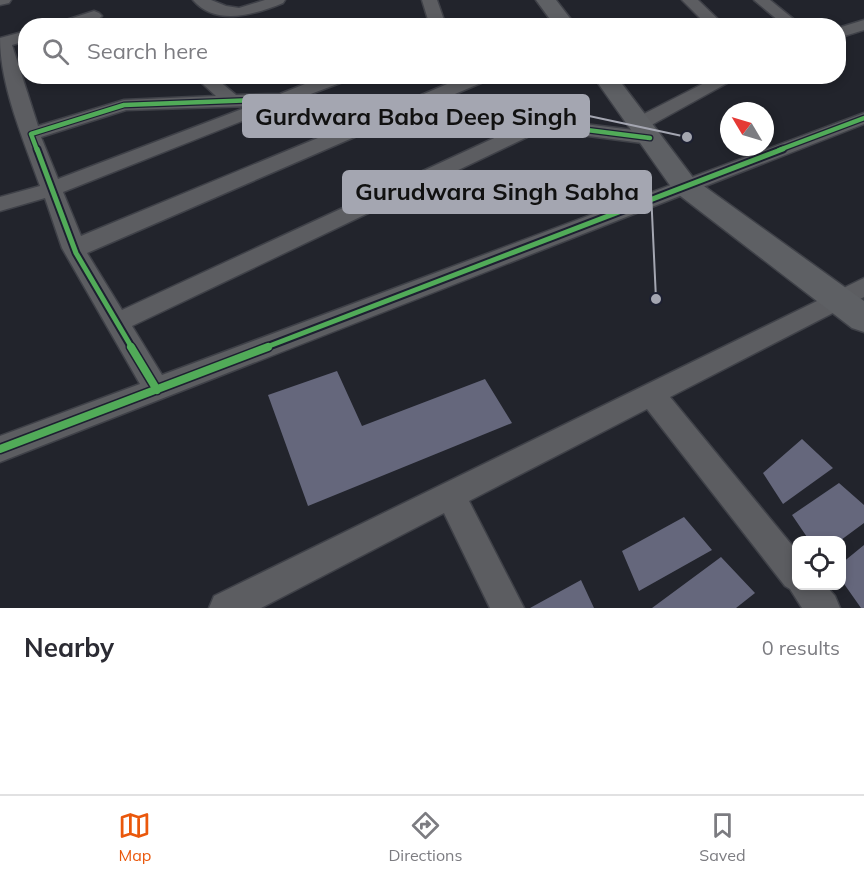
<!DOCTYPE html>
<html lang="en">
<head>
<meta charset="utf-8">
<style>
	body { margin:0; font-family:Mulish,sans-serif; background:#f2f2f3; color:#2b2b33 }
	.controls { position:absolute; right:18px; bottom:18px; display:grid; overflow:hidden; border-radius:12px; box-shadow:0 3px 9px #0003 }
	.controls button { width:54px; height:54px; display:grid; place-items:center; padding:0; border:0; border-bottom:2px solid #e1e1e2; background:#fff; color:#2b2b33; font:30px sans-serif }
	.compass { position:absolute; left:720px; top:102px; width:54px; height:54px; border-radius:50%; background:#fff; box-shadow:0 3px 9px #0003; rotate:308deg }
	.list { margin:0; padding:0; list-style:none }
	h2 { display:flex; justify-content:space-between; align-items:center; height:78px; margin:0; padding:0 24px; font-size:26px }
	h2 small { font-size:20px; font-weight:400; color:#7c7c81 }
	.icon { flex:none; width:33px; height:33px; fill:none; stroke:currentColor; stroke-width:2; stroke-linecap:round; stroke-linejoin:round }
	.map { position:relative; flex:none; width:864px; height:608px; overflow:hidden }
	.search { position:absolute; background:#fff; box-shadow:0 3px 9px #0003; left:18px; right:18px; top:18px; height:66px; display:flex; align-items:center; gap:15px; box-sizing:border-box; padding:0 21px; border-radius:24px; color:#7c7c81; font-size:22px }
	.sheet { height:186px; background:#fff }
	nav { display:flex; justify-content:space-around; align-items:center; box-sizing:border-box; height:84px; border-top:2px solid #e1e1e2; background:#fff; font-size:16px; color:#7c7c81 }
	nav a { display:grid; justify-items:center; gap:3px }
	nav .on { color:#ea580c }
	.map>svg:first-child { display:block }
	.building { fill:#65677c }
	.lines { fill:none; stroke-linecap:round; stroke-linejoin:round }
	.street-casing { stroke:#3f4148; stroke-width:3 }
	.secondary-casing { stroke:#3f4148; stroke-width:3 }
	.street { fill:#5c5d61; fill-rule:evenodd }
	.secondary { fill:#5e6064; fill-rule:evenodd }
	.cycleway-far2-casing { stroke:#1d2031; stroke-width:7 }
	.cycleway-far1-casing { stroke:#1d2031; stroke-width:9 }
	.cycleway-casing { stroke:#1d2031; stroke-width:11 }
	.cycleway-far2 { stroke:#51ab58; stroke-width:4.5 }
	.cycleway-far1 { stroke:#51ab58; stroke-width:5 }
	.cycleway { stroke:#51ab58; stroke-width:8 }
	.leader { fill:none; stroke:#a4a6b1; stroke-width:2 }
	.callout-dot { fill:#a4a6b1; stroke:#1d2031; stroke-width:2 }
	.callout { fill:#a4a6b1; stroke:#a4a6b1; stroke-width:2 }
	.callout-label { font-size:24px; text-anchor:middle; font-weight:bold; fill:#111 }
</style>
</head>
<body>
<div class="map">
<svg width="864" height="608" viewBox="0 0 864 608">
	<rect width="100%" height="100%" fill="#22242c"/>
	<path class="building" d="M337,371L362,426L485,379L512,423L308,506L268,395Z
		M802,439L833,468L783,504L763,473Z
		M839,483L864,505V523L841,540H809L792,515Z
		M684,517L712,550L639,591L622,551Z
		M864,545V608H861L842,581V563Z
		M721,557L755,593L736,608H652Z
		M581,580L594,608H530Z"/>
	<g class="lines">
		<g class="street-casing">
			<path id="street" d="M0,0H11L9,3L0,5Z
				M193,0H211L226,6L239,8L265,0H285L283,3C256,14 216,27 193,0Z
				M422,0H437L446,26H430Z
				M682,0H698L725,26H708Z
				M754,0H770L802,26H785Z
				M94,11L99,13L102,16C91,28 69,26 55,26L57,23Z
				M864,20V30L838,38V28Z
				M26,31V41L12,45L38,126L124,100L216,96L194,76H213L236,95L280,94L325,76H350L348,80L308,95L405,102L466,76H490L488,80L429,105L650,132L657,134L659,138L657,142L650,144L542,130L132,326L162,375L864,113V124L0,462V436L140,384L62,248L45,198L0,211V197L40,186C24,141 0,86 0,38ZM285,104L383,111L81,236L63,192ZM250,106L58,179L41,137L126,110ZM410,113L518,127L122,310L87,253Z
				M718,76H740L646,128H632L630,124L632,120Z
				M864,278V297L670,397L796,550V586H826L835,596L840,608H802L790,589L785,586L647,409L469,501L524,608H490L444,513L261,608H209L214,596Z"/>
		</g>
		<g class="secondary-casing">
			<path id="secondary" d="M536,0H556L576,26H555Z
				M593,76H616L694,179L864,301V332L852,328L674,191Z"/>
		</g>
		<use href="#street" class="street"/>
		<use href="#secondary" class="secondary"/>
		<g class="cycleway-far2-casing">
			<path id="cycleway-far2" d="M37,150L31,134L124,105L284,99L405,107L650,138
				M779,150L864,118"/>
		</g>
		<g class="cycleway-far1-casing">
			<path id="cycleway-far1" d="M37,149L76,253L132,348
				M264,348L783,149"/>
		</g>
		<g class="cycleway-casing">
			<path id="cycleway" d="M131,347L157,390
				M0,449L268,347"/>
		</g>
		<use href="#cycleway-far2" class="cycleway-far2"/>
		<use href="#cycleway-far1" class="cycleway-far1"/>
		<use href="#cycleway" class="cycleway"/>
	</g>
	<path class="leader" d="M687 137L589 116M656 299L651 192"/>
	<g class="callout-dot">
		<circle cx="687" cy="137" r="6"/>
		<circle cx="656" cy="299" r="6"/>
	</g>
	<g class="callout">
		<rect x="243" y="95" width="346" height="42" rx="6"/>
		<rect x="343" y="171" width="308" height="42" rx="6"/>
	</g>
	<g class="callout-label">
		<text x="416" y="125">Gurdwara Baba Deep Singh</text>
		<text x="497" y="200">Gurudwara Singh Sabha</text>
	</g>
</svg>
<div class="controls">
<button><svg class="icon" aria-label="locate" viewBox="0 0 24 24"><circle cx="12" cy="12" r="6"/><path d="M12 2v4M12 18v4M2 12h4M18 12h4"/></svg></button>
</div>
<svg class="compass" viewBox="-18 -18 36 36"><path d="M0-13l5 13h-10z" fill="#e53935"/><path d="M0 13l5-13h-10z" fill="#7c7c81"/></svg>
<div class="search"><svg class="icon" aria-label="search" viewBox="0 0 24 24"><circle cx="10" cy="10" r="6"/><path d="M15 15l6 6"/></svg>Search here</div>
</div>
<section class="sheet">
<h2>Nearby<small>0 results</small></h2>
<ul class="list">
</ul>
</section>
<nav>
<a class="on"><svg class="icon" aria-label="map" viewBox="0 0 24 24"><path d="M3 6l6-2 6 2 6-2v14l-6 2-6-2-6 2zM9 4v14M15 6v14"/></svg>Map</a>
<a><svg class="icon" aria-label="directions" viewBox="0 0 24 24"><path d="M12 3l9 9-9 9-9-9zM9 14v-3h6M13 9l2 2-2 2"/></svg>Directions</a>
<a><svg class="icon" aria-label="saved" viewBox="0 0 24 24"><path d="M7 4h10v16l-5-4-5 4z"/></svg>Saved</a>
</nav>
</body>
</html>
